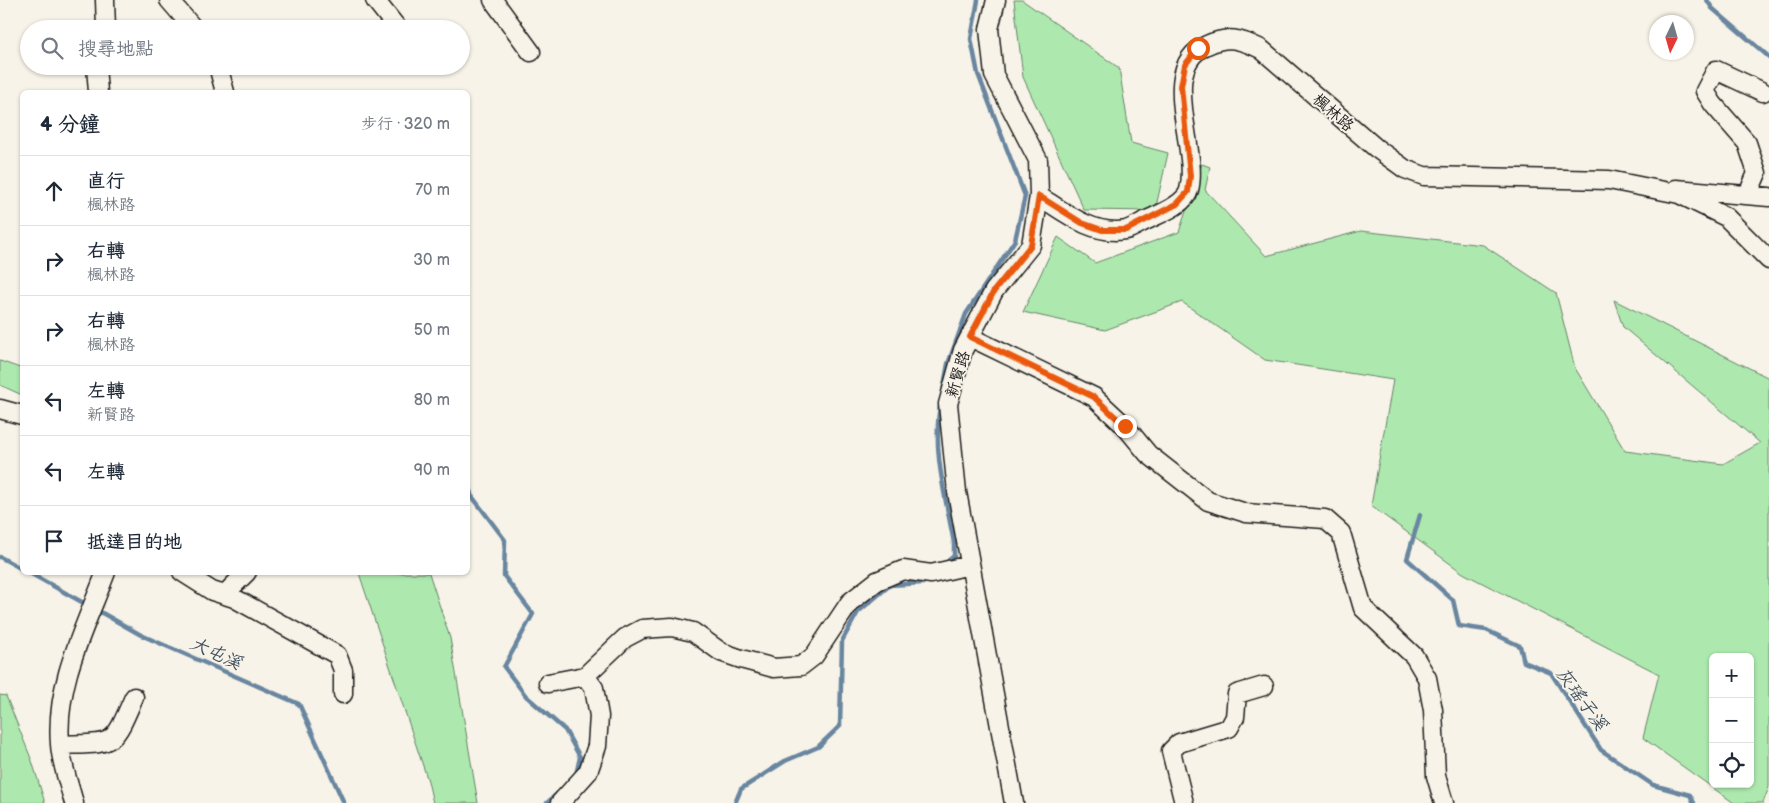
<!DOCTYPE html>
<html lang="zh-TW">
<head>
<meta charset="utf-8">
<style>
	body { margin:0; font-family:"Balsamiq Sans","LXGW WenKai TC",sans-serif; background:#f6f6f7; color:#1f2937 }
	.controls { position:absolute; right:15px; bottom:15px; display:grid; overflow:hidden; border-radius:8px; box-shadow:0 1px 4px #0004 }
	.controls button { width:45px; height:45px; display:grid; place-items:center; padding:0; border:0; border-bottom:1px solid #e0e1e3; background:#fff; color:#1f2937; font:25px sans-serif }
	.compass { position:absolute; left:1649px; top:15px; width:45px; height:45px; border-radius:50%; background:#fff; box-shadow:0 1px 4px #0004; rotate:185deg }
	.stop { position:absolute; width:15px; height:15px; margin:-11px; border:4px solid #ea580c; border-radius:50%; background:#fff }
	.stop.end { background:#ea580c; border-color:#fff; box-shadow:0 1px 5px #0008 }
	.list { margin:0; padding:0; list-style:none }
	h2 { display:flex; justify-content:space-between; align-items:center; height:65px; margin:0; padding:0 20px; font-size:21px }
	h2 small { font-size:16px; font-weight:400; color:#747a83 }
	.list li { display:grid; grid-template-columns:32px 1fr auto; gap:15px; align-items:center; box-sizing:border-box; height:70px; padding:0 20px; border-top:1px solid #e0e1e3 }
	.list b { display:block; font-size:19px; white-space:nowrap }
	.list p { margin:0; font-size:16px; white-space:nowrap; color:#747a83 }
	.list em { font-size:16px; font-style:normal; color:#747a83 }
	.icon { flex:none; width:28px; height:28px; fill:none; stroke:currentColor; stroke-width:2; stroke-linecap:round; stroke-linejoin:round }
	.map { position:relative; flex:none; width:1769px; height:803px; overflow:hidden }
	.search { position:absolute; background:#fff; box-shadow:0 1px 4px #0004; left:20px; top:20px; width:450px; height:55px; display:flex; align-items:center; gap:12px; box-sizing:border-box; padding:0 18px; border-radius:28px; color:#747a83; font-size:19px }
	.panel { position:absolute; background:#fff; box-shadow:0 1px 4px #0004; left:20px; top:90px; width:450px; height:485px; border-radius:8px }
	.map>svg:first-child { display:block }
	.green { fill:#ade9af; stroke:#648266; fill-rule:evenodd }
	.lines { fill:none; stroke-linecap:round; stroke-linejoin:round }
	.stream { stroke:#6986a0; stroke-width:4.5 }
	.minor-casing { stroke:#1c1c1c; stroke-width:21 }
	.minor { stroke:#f7f3e8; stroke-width:18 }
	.route { stroke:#ea580c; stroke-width:6 }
	.labels { text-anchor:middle; stroke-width:4; stroke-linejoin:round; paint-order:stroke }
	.street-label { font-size:16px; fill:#1c1c1c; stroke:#f7f3e8 }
	.water-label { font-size:18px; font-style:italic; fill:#42515e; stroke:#f7f3e8 }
</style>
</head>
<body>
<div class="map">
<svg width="1769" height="803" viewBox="0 0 1769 803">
	<rect width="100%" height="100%" fill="#f7f3e8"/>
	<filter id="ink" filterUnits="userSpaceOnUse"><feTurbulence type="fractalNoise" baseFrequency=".02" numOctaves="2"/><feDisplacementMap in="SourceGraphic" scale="10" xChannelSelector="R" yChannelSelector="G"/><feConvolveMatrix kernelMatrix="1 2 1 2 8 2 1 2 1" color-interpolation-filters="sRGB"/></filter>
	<g filter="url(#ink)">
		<path class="green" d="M1014,0H1022L1119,68L1131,143L1168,153L1155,211L1084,210L1023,77Z
			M1202,164L1210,167L1205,190L1266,256L1361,231L1483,245L1556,293L1575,368L1625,451L1723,464L1760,443L1623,327L1614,300L1769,378V787L1763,803H1734L1643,738L1659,674L1463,573L1371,506L1393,380L1265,360L1182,302L1105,330L1023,312L1058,237L1095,263L1179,232ZM1713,657H1750V784H1713Z
			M22,359V395L0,385V361L20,368Z
			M359,573H429L450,638L478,803H433L428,781Z
			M0,695L6,696L32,761L45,803H0Z"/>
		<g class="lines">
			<path class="stream" d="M1707,0L1712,8L1769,57
				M943,391L948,364L966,314L1015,240L1025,196L978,74L971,39L978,0
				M941,401C931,447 946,498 954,543V556L949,560
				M468,475L471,495L505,540L504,576L533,614L504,667L526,696L565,730L580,757L576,775
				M1420,515L1407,559L1453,600L1459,626L1486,630L1520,646L1524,662L1551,673L1601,750L1653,785L1690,795L1694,803
				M0,557L22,569
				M28,572L89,606
				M95,609L141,635L299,704L344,803
				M547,803L558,793
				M735,803L741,789L785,761L818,747L840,726L842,641L858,612L890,585L923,583"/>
			<g class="minor-casing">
				<path id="minor" d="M105,0L106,29
					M169,0L194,29
					M375,0L398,29
					M493,0L531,52
					M996,0L989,29L994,75L1038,160L1039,196L1031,245L994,291L963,350L948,404L957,492L1014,803
					M96,66L98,92
					M218,66L225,92
					M1676,189L1769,197
					M1748,194L1757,173L1747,143L1713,104L1705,91L1716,70L1763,92
					M1039,196C1064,212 1093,236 1126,230C1133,228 1140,223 1147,220C1159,214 1185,205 1189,190C1200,149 1156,67 1207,45C1228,35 1240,39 1261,49L1376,148L1405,169L1424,176L1609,180L1679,194L1726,217L1769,260
					M970,337L1094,397L1125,426L1148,454L1208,501L1246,513L1325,519L1341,533L1363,608L1414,656L1427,678L1433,710L1436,776L1444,803
					M0,409L22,415
					M182,572L212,591L234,598L337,655L343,670V694
					M224,595L247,572
					M548,683L585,676L625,638L642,629L672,627L693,632L721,652L741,659L774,668L801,666L814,656L850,602L877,581L903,570L931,574L970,565
					M60,745C115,743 112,748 134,697
					M74,803C69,784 61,763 60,744C55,683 85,628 106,572
					M560,803L588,772L597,746L599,716L594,688L585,676
					M1184,803L1171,751L1179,743L1229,728L1235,717L1237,694L1264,686"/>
			</g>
			<use href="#minor" class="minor"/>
		</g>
	</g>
	<g class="lines" filter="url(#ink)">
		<path class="route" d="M1125,426L1094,397L970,337L994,291L1031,245L1039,196L1082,223L1102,230H1126L1177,204L1188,192L1190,176L1181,86L1185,65L1198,48"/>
	</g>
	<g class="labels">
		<g class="street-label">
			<text transform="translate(1334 112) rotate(41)" y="6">楓林路</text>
			<text transform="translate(957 374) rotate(-73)" y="6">新賢路</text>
		</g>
		<g class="water-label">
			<text transform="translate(216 653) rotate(24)" y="6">大屯溪</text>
			<text transform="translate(1582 699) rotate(54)" y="6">灰瑤子溪</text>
		</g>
	</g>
</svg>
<div class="controls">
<button>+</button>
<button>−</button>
<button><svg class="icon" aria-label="locate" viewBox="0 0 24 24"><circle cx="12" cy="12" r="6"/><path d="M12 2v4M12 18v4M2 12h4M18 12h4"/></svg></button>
</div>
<svg class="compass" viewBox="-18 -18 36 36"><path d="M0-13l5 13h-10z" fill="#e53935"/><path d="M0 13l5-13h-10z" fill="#747a83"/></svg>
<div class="stop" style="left:1198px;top:48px"></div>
<div class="stop end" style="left:1125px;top:426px"></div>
<div class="search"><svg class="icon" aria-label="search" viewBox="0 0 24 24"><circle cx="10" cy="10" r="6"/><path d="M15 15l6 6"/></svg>搜尋地點</div>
<section class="panel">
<h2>4 分鐘<small>步行 · 320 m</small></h2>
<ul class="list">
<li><svg class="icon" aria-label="ahead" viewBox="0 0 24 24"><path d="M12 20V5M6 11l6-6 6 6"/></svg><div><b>直行</b><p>楓林路</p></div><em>70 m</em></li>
<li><svg class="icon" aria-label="right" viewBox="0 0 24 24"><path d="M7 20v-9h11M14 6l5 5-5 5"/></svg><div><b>右轉</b><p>楓林路</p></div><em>30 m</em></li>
<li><svg class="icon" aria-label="right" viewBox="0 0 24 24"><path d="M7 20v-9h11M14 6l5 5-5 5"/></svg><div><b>右轉</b><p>楓林路</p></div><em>50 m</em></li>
<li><svg class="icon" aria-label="left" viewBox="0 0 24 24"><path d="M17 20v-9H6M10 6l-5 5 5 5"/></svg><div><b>左轉</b><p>新賢路</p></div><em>80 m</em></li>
<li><svg class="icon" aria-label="left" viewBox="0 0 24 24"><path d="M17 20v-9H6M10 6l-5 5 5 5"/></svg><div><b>左轉</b></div><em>90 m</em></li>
<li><svg class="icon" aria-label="arrive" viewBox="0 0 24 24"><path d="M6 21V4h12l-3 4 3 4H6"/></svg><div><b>抵達目的地</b></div></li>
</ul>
</section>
</div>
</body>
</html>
